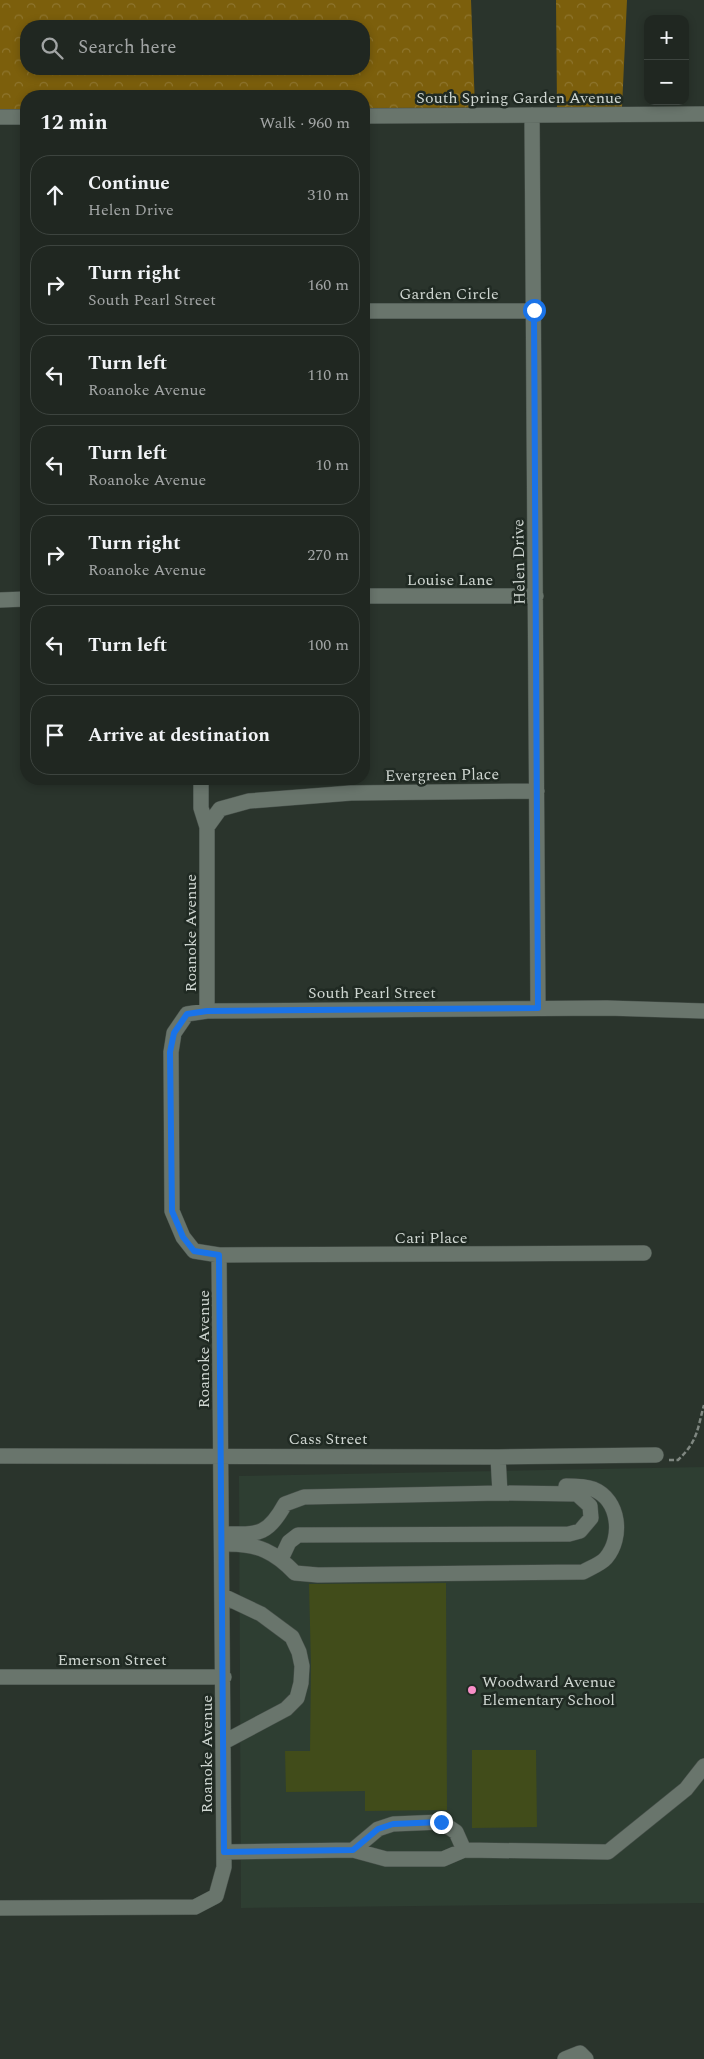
<!DOCTYPE html>
<html lang="en">
<head>
<meta charset="utf-8">
<style>
	body { margin:0; font-family:Spectral,serif; background:#2d332e; color:#f1f3f6 }
	.controls { position:absolute; right:15px; top:15px; display:grid; overflow:hidden; border-radius:10px; box-shadow:0 2px 8px #0003 }
	.controls button { width:45px; height:45px; display:grid; place-items:center; padding:0; border:0; border-bottom:1px solid #3d443f; background:#202721; color:#f1f3f6; font:25px sans-serif }
	.stop { position:absolute; width:15px; height:15px; margin:-11px; border:4px solid #1a73e8; border-radius:50%; background:#fff }
	.stop.end { background:#1a73e8; border-color:#fff; box-shadow:0 1px 5px #0008 }
	.list { margin:0; padding:0; list-style:none }
	h2 { display:flex; justify-content:space-between; align-items:center; height:65px; margin:0; padding:0 20px; font-size:21px }
	h2 small { font-size:16px; font-weight:400; color:#a2a5a5 }
	.list li { display:grid; grid-template-columns:32px 1fr auto; gap:15px; align-items:center; box-sizing:border-box; height:80px; margin:0 10px 10px; padding:0 10px; border:1px solid #3d443f; border-radius:20px }
	.list b { display:block; font-size:19px; white-space:nowrap }
	.list p { margin:0; font-size:16px; white-space:nowrap; color:#a2a5a5 }
	.list em { font-size:16px; font-style:normal; color:#a2a5a5 }
	.icon { flex:none; width:28px; height:28px; fill:none; stroke:currentColor; stroke-width:2; stroke-linecap:round; stroke-linejoin:round }
	.map { position:relative; flex:none; width:704px; height:2059px; overflow:hidden }
	.search { position:absolute; background:#202721; box-shadow:0 2px 8px #0003; left:20px; top:20px; width:350px; height:55px; display:flex; align-items:center; gap:12px; box-sizing:border-box; padding:0 18px; border-radius:20px; color:#a2a5a5; font-size:19px }
	.panel { position:absolute; background:#202721; box-shadow:0 2px 8px #0003; left:20px; top:90px; width:350px; height:695px; border-radius:20px }
	.map>svg:first-child { display:block }
	.built { fill:#2e3e32 }
	.forest { fill:url(#forest-crowns); fill-rule:evenodd }
	.building { fill:#414c1a }
	.lines { fill:none; stroke-linecap:round; stroke-linejoin:round }
	.minor-casing { stroke:#47504a; stroke-width:16 }
	.path { stroke:#7f8781; stroke-width:2.5; stroke-dasharray:5 2.5; stroke-linecap:butt }
	.minor { stroke:#69756c; stroke-width:15 }
	.route { stroke:#1a73e8; stroke-width:6 }
	.poi-dot { fill:#f98fc8; stroke:#202a23; stroke-width:2 }
	.labels { text-anchor:middle; stroke-width:5; stroke-linejoin:round; paint-order:stroke }
	.street-label { font-size:16px; fill:#cfd6d1; stroke:#202a23 }
	.poi-label { font-size:16px; fill:#cfd6d1; stroke:#202a23; text-anchor:start }
</style>
</head>
<body>
<div class="map">
<svg width="704" height="2059" viewBox="0 0 704 2059">
	<defs>
		<pattern id="forest-crowns" width="20" height="18" patternUnits="userSpaceOnUse" patternTransform="scale(1.25)"><rect width="20" height="18" fill="#7c5f0c"/><path d="M2 6a3 3 0 1 1 6 0M12 15a3 3 0 1 1 6 0" fill="none" stroke="#8e752e"/></pattern>
	</defs>
	<rect width="100%" height="100%" fill="#2a342c"/>
	<path class="built" d="M704,1467V1903L241,1908L239,1476Z"/>
	<path class="forest" d="M0,0H471L475,108H364V96H26V109H0ZM26,26H364V69H26Z
		M556,0H627L622,107H557Z"/>
	<path class="building" d="M446,1583L447,1810L365,1811V1791L286,1792L285,1751H310L311,1666L309,1584Z
		M472,1750H536L537,1827L472,1828Z"/>
	<g class="lines">
		<g class="minor-casing">
			<path id="minor" d="M532,115L538,1008
				M364,116L704,114
				M0,117H26
				M364,311H533
				M364,596H536
				M0,600L26,599
				M201,779V808L207,827V1011
				M207,827L220,809L249,801L351,793L537,791
				M219,1255L644,1253
				M0,1456L498,1457L656,1455
				M498,1457L500,1493
				M222,1534C257,1534 267,1537 285,1504L304,1497L500,1493L577,1494L590,1506L591,1518L580,1531L569,1534L298,1535L289,1542L281,1559
				M229,1544C258,1544 275,1552 295,1573L318,1575L583,1572C590,1568 601,1564 606,1558C623,1538 620,1500 593,1489C585,1486 574,1486 566,1486
				M223,1596L261,1614L292,1637L299,1652L302,1666L301,1683L297,1698L286,1709L224,1742
				M0,1677H224
				M353,1850L378,1829L393,1824L441,1822L456,1832L464,1850
				M224,1852L353,1850L386,1859H443L464,1850L608,1852L686,1789L704,1766
				M0,1908L195,1907L216,1896L224,1867L219,1255L194,1251L183,1237L172,1211L171,1052L174,1033L187,1014L207,1011L607,1008L704,1011
				M565,2059L580,2053L586,2059"/>
		</g>
		<path class="path" d="M669,1460H678C698,1441 697,1430 704,1405"/>
		<use href="#minor" class="minor"/>
	</g>
	<g class="lines">
		<path class="route" d="M441,1822L393,1824L378,1829L353,1850L224,1852L219,1255L194,1251L183,1237L172,1211L170,1052L174,1033L187,1014L207,1011L538,1008L534,310"/>
	</g>
	<circle class="poi-dot" cx="472" cy="1690" r="5"/>
	<g class="labels">
		<g class="street-label">
			<text x="519" y="103">South Spring Garden Avenue</text>
			<text x="449" y="299">Garden Circle</text>
			<text transform="translate(518 562) rotate(-91)" y="6">Helen Drive</text>
			<text x="450" y="585">Louise Lane</text>
			<text transform="translate(442 774) rotate(-1)" y="6">Evergreen Place</text>
			<text transform="translate(190 933) rotate(-90)" y="6">Roanoke Avenue</text>
			<text x="372" y="998">South Pearl Street</text>
			<text x="431" y="1243">Cari Place</text>
			<text transform="translate(203 1349) rotate(-90)" y="6">Roanoke Avenue</text>
			<text x="328" y="1444">Cass Street</text>
			<text x="112" y="1665">Emerson Street</text>
			<text transform="translate(206 1754) rotate(-90)" y="6">Roanoke Avenue</text>
		</g>
		<g class="poi-label">
			<text x="482" y="1687">Woodward Avenue<tspan x="482" dy="18">Elementary School</tspan></text>
		</g>
	</g>
</svg>
<div class="controls">
<button>+</button>
<button>−</button>
</div>
<div class="stop" style="left:534px;top:310px"></div>
<div class="stop end" style="left:441px;top:1822px"></div>
<div class="search"><svg class="icon" aria-label="search" viewBox="0 0 24 24"><circle cx="10" cy="10" r="6"/><path d="M15 15l6 6"/></svg>Search here</div>
<section class="panel">
<h2>12 min<small>Walk · 960 m</small></h2>
<ul class="list">
<li><svg class="icon" aria-label="ahead" viewBox="0 0 24 24"><path d="M12 20V5M6 11l6-6 6 6"/></svg><div><b>Continue</b><p>Helen Drive</p></div><em>310 m</em></li>
<li><svg class="icon" aria-label="right" viewBox="0 0 24 24"><path d="M7 20v-9h11M14 6l5 5-5 5"/></svg><div><b>Turn right</b><p>South Pearl Street</p></div><em>160 m</em></li>
<li><svg class="icon" aria-label="left" viewBox="0 0 24 24"><path d="M17 20v-9H6M10 6l-5 5 5 5"/></svg><div><b>Turn left</b><p>Roanoke Avenue</p></div><em>110 m</em></li>
<li><svg class="icon" aria-label="left" viewBox="0 0 24 24"><path d="M17 20v-9H6M10 6l-5 5 5 5"/></svg><div><b>Turn left</b><p>Roanoke Avenue</p></div><em>10 m</em></li>
<li><svg class="icon" aria-label="right" viewBox="0 0 24 24"><path d="M7 20v-9h11M14 6l5 5-5 5"/></svg><div><b>Turn right</b><p>Roanoke Avenue</p></div><em>270 m</em></li>
<li><svg class="icon" aria-label="left" viewBox="0 0 24 24"><path d="M17 20v-9H6M10 6l-5 5 5 5"/></svg><div><b>Turn left</b></div><em>100 m</em></li>
<li><svg class="icon" aria-label="arrive" viewBox="0 0 24 24"><path d="M6 21V4h12l-3 4 3 4H6"/></svg><div><b>Arrive at destination</b></div></li>
</ul>
</section>
</div>
</body>
</html>
